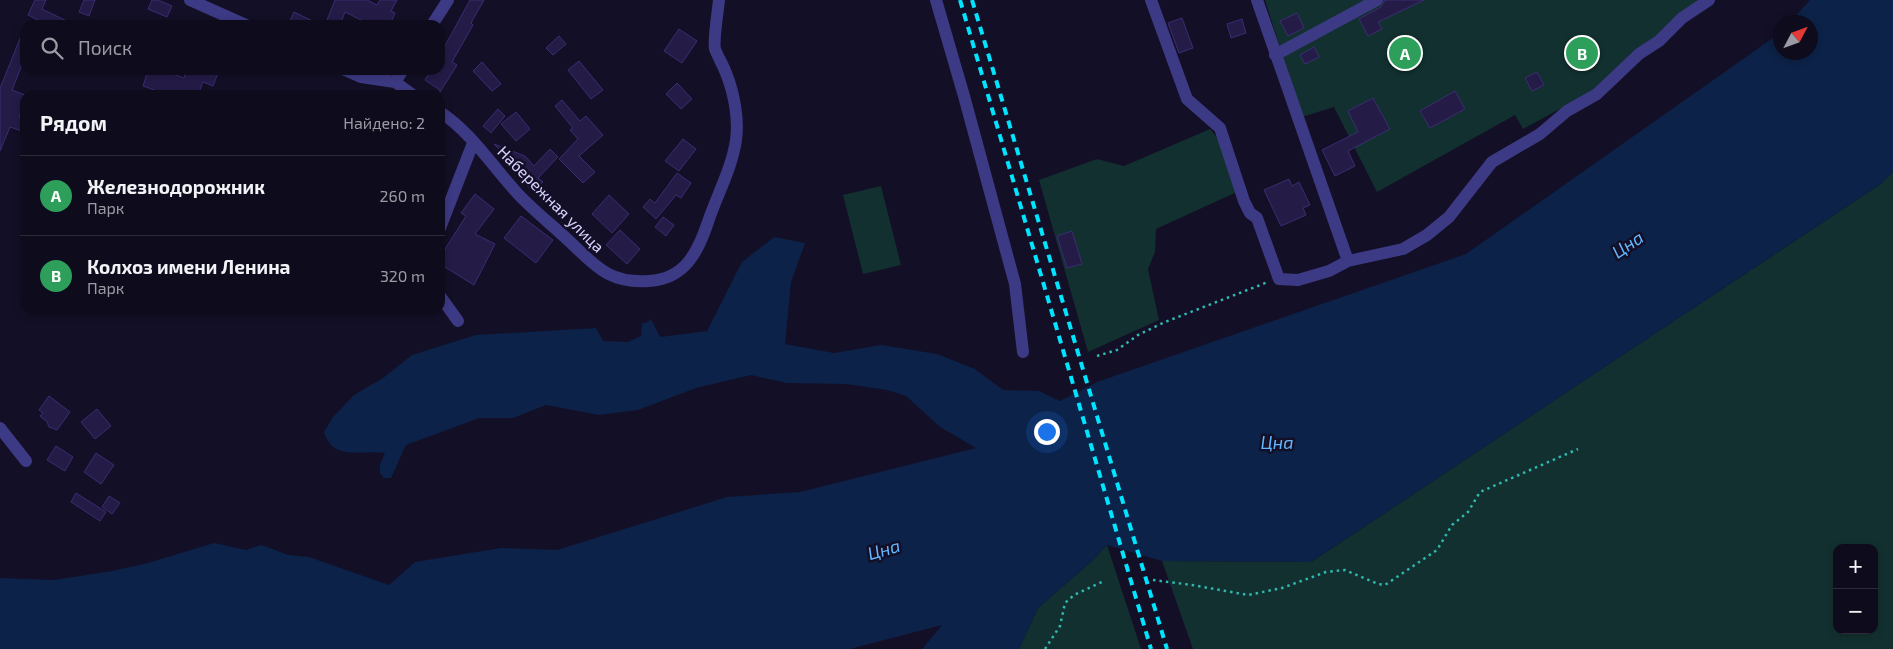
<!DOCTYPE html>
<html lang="ru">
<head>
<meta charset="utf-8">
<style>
	body { margin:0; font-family:"Exo 2",sans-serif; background:#1c1929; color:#f1f3f6 }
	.controls { position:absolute; right:15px; bottom:15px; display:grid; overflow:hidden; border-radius:10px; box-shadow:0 2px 8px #0003 }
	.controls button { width:45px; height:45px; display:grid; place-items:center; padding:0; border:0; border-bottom:1px solid #2e2b3b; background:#0e0b1c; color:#f1f3f6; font:25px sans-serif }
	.compass { position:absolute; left:1773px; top:15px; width:45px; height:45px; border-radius:50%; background:#0e0b1c; box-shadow:0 2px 8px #0003; rotate:49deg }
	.you { position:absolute; left:1046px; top:431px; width:18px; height:18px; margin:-12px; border:4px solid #fff; border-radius:50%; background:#1a73e8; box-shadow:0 0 0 8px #1a73e833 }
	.badge { display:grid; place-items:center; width:32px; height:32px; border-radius:50%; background:#00e5ff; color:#fff; font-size:16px; font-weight:700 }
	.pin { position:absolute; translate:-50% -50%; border:2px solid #fff; box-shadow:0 1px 5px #0006 }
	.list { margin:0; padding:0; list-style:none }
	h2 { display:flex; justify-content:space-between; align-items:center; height:65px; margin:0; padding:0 20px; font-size:21px }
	h2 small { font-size:16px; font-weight:400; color:#9b9ba3 }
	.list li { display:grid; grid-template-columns:32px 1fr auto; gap:15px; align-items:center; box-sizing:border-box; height:80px; padding:0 20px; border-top:1px solid #2e2b3b }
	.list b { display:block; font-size:19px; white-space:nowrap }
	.list p { margin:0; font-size:16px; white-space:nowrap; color:#9b9ba3 }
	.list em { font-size:16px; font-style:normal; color:#9b9ba3 }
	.icon { flex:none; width:28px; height:28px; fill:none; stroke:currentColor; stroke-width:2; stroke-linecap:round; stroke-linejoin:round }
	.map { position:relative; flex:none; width:1893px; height:649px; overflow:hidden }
	.search { position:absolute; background:#0e0b1c; box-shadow:0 2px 8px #0003; left:20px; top:20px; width:425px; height:55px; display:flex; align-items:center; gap:12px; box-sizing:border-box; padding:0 18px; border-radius:15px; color:#9b9ba3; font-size:19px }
	.panel { position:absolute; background:#0e0b1c; box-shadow:0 2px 8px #0003; left:20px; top:90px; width:425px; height:225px; border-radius:15px }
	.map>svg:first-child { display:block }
	.green { fill:#12302f; fill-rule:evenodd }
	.water { fill:#0c2248 }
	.building { fill:#241b47; stroke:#3b2d73 }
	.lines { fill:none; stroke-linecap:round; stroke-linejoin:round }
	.path { stroke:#2fb8b0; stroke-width:2.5; stroke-dasharray:2.5 4; stroke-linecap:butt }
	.minor { stroke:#3d3a85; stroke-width:12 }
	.rail { stroke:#00e5ff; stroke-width:4; stroke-dasharray:8 6; stroke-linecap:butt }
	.labels { text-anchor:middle; stroke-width:5; stroke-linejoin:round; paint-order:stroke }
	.street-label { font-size:16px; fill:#d9d4ff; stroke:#130f26 }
	.water-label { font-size:18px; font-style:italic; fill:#62b6ff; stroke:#130f26 }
</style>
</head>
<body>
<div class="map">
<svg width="1893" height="649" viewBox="0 0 1893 649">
	<rect width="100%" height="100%" fill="#130f26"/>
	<path class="green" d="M1265,0H1700L1593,91L1523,129L1515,115L1377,192L1334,107L1302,117Z
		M1210,129L1219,140L1239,191L1156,229L1155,252L1148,269L1159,320L1088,352L1039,180L1097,159L1124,166Z
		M1893,172V649H1193L1162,561L1311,562L1882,183ZM1837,548H1874V630H1837Z
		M881,186L901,265L863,274L843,195Z
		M1107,545L1141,649H1019L1038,608L1092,561Z"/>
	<path class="water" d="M1810,0H1893V172L1882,183L1311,562L1162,561L1107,545L1092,561L1038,608L1019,649H922L942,625L850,649H0V578L54,580L112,571L148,563L214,543L246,550L261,545L270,548L288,555L309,557L389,585L415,562L501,548L557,550L727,497L800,492L976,448L940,427L906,396L887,390L846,384L787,383L751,375L696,388L638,410L599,415L546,405L513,418H479L406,445L391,478H384L380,473V464L385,453C361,449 333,462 324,432L333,417L354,395L383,378L412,355L476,335L596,328L603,341L628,342L641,336L642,323H646L651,319L660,337L707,331L742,262L774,237L805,243L791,282L785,344L834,353L881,345L937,354L975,369L1003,390L1039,391L1060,401L1097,382L1466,254L1780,33V52H1810V22H1790Z"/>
	<path class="building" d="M35,0H46L42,9L75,25H48L28,15Z
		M84,0H95L89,16L79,12Z
		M152,0H158L172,6L167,17L148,9Z
		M335,0H367L377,5L380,0H397L391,11L395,13L390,25H371L345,12L340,25H325Z
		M470,0H484L471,23L473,25L452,62L457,65L440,92V90L425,80L431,70H440V55Z
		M1385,0H1424L1378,22L1382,29L1368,36L1359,19L1381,7Z
		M294,12L321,25H288Z
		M1297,13L1304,28L1288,36L1280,21Z
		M1182,18L1193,48L1179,53L1168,23Z
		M1242,19L1246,33L1231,38L1227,24Z
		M25,26V57L12,90L25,95V102L19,117L25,119V132L10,127L0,151V86H1Z
		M679,29L697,41L682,63L664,51Z
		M559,36L566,44L553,55L546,48Z
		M1314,47L1319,57L1305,64L1300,55Z
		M579,61L603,90L591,99L568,70Z
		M482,62L501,84L492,91L473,71Z
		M148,70H162L184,78L185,75L175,70H209L218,73L213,86L203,82L198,95H168L143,86Z
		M1537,72L1544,85L1532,91L1525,78Z
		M677,83L692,99L681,109L666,94Z
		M1455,91L1465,109L1430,128L1420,111Z
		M1373,98L1390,129L1348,151L1355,166L1335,176L1322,150L1358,132L1348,111Z
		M562,100L580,121L586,116L603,135L579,156L595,172L583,183L559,159L578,139L570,130L573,128L555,106Z
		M498,109L505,116L491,133L483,126Z
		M516,112L530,129L516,141L501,124Z
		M683,139L696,149L679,171L665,161Z
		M494,144L525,156L534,166L550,149L558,157L538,178L543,182L533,192L512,169L515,166Z
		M677,173L691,183L681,198L676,195L656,219L643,207L650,199L655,203Z
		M1289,179L1292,186L1299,182L1310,205L1303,208L1306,215L1281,226L1264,190Z
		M475,194L494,209L475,234L495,244L474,285L440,264V257L466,216L461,213Z
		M609,195L629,214L612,233L592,214Z
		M521,216L553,240L536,263L504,238Z
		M663,217L674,225L666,236L655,227Z
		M620,230L640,249L627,264L606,245Z
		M1072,231L1082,264L1067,268L1057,236Z
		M49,396L70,412L57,430L49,427L47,422L40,416L43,413L39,410Z
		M97,409L111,426L95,439L81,422Z
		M56,446L73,457L65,471L47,460Z
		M96,453L114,465L101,484L84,472Z
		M76,493L106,512L100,521L71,502Z
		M109,496L120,503L112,514L102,507Z"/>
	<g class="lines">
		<path class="path" d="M1097,356L1117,350L1138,335L1165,322L1268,282
			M1153,580L1192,585L1248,595L1282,588L1326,572L1345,570L1378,584L1385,585L1437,550L1452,525L1468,512L1480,492L1578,449
			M1045,649L1060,626L1065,603L1074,595L1102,582"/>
		<path class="minor" d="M190,0L246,25
			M936,0L964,96L1015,284L1023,352
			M1151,0L1187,99L1220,128L1244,201L1250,213L1257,218L1279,279L1298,280L1329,271L1348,261L1403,249L1427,235L1449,217L1492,162L1540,134L1567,111L1597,94L1639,54L1659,41L1682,18L1709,0
			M1257,0L1348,261
			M432,25L448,0
			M1275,55L1377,0
			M345,70L361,77L395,82
			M403,70L395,82L413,95
			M440,112C471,132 493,167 518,194C533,210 552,225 568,240C595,265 608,284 649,281C685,279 698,252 708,222C717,195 732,168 736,140C739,119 734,93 726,73C723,65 718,57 715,49C713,40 718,11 719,0
			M440,228L473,143
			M440,296L458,321
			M0,428L26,461"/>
		<path class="rail" d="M960,0L1151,649
			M972,0L1167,649"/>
	</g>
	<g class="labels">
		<g class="street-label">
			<text transform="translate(551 199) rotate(45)" y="6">Набережная улица</text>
		</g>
		<g class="water-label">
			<text transform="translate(1628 245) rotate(-34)" y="6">Цна</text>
			<text x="1277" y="449">Цна</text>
			<text transform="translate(884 550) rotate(-16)" y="6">Цна</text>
		</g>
	</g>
</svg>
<div class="controls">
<button>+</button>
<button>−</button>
</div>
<svg class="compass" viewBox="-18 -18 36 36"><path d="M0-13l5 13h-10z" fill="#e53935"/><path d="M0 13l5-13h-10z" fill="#9b9ba3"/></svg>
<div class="you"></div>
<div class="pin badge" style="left:1405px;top:53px;background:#2e9e5b">A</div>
<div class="pin badge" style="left:1582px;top:53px;background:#2e9e5b">B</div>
<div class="search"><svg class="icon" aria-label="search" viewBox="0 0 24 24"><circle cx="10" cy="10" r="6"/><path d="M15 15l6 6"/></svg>Поиск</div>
<section class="panel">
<h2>Рядом<small>Найдено: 2</small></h2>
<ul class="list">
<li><span class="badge" style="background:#2e9e5b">A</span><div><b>Железнодорожник</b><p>Парк</p></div><em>260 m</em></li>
<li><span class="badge" style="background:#2e9e5b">B</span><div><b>Колхоз имени Ленина</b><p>Парк</p></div><em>320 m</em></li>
</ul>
</section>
</div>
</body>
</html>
